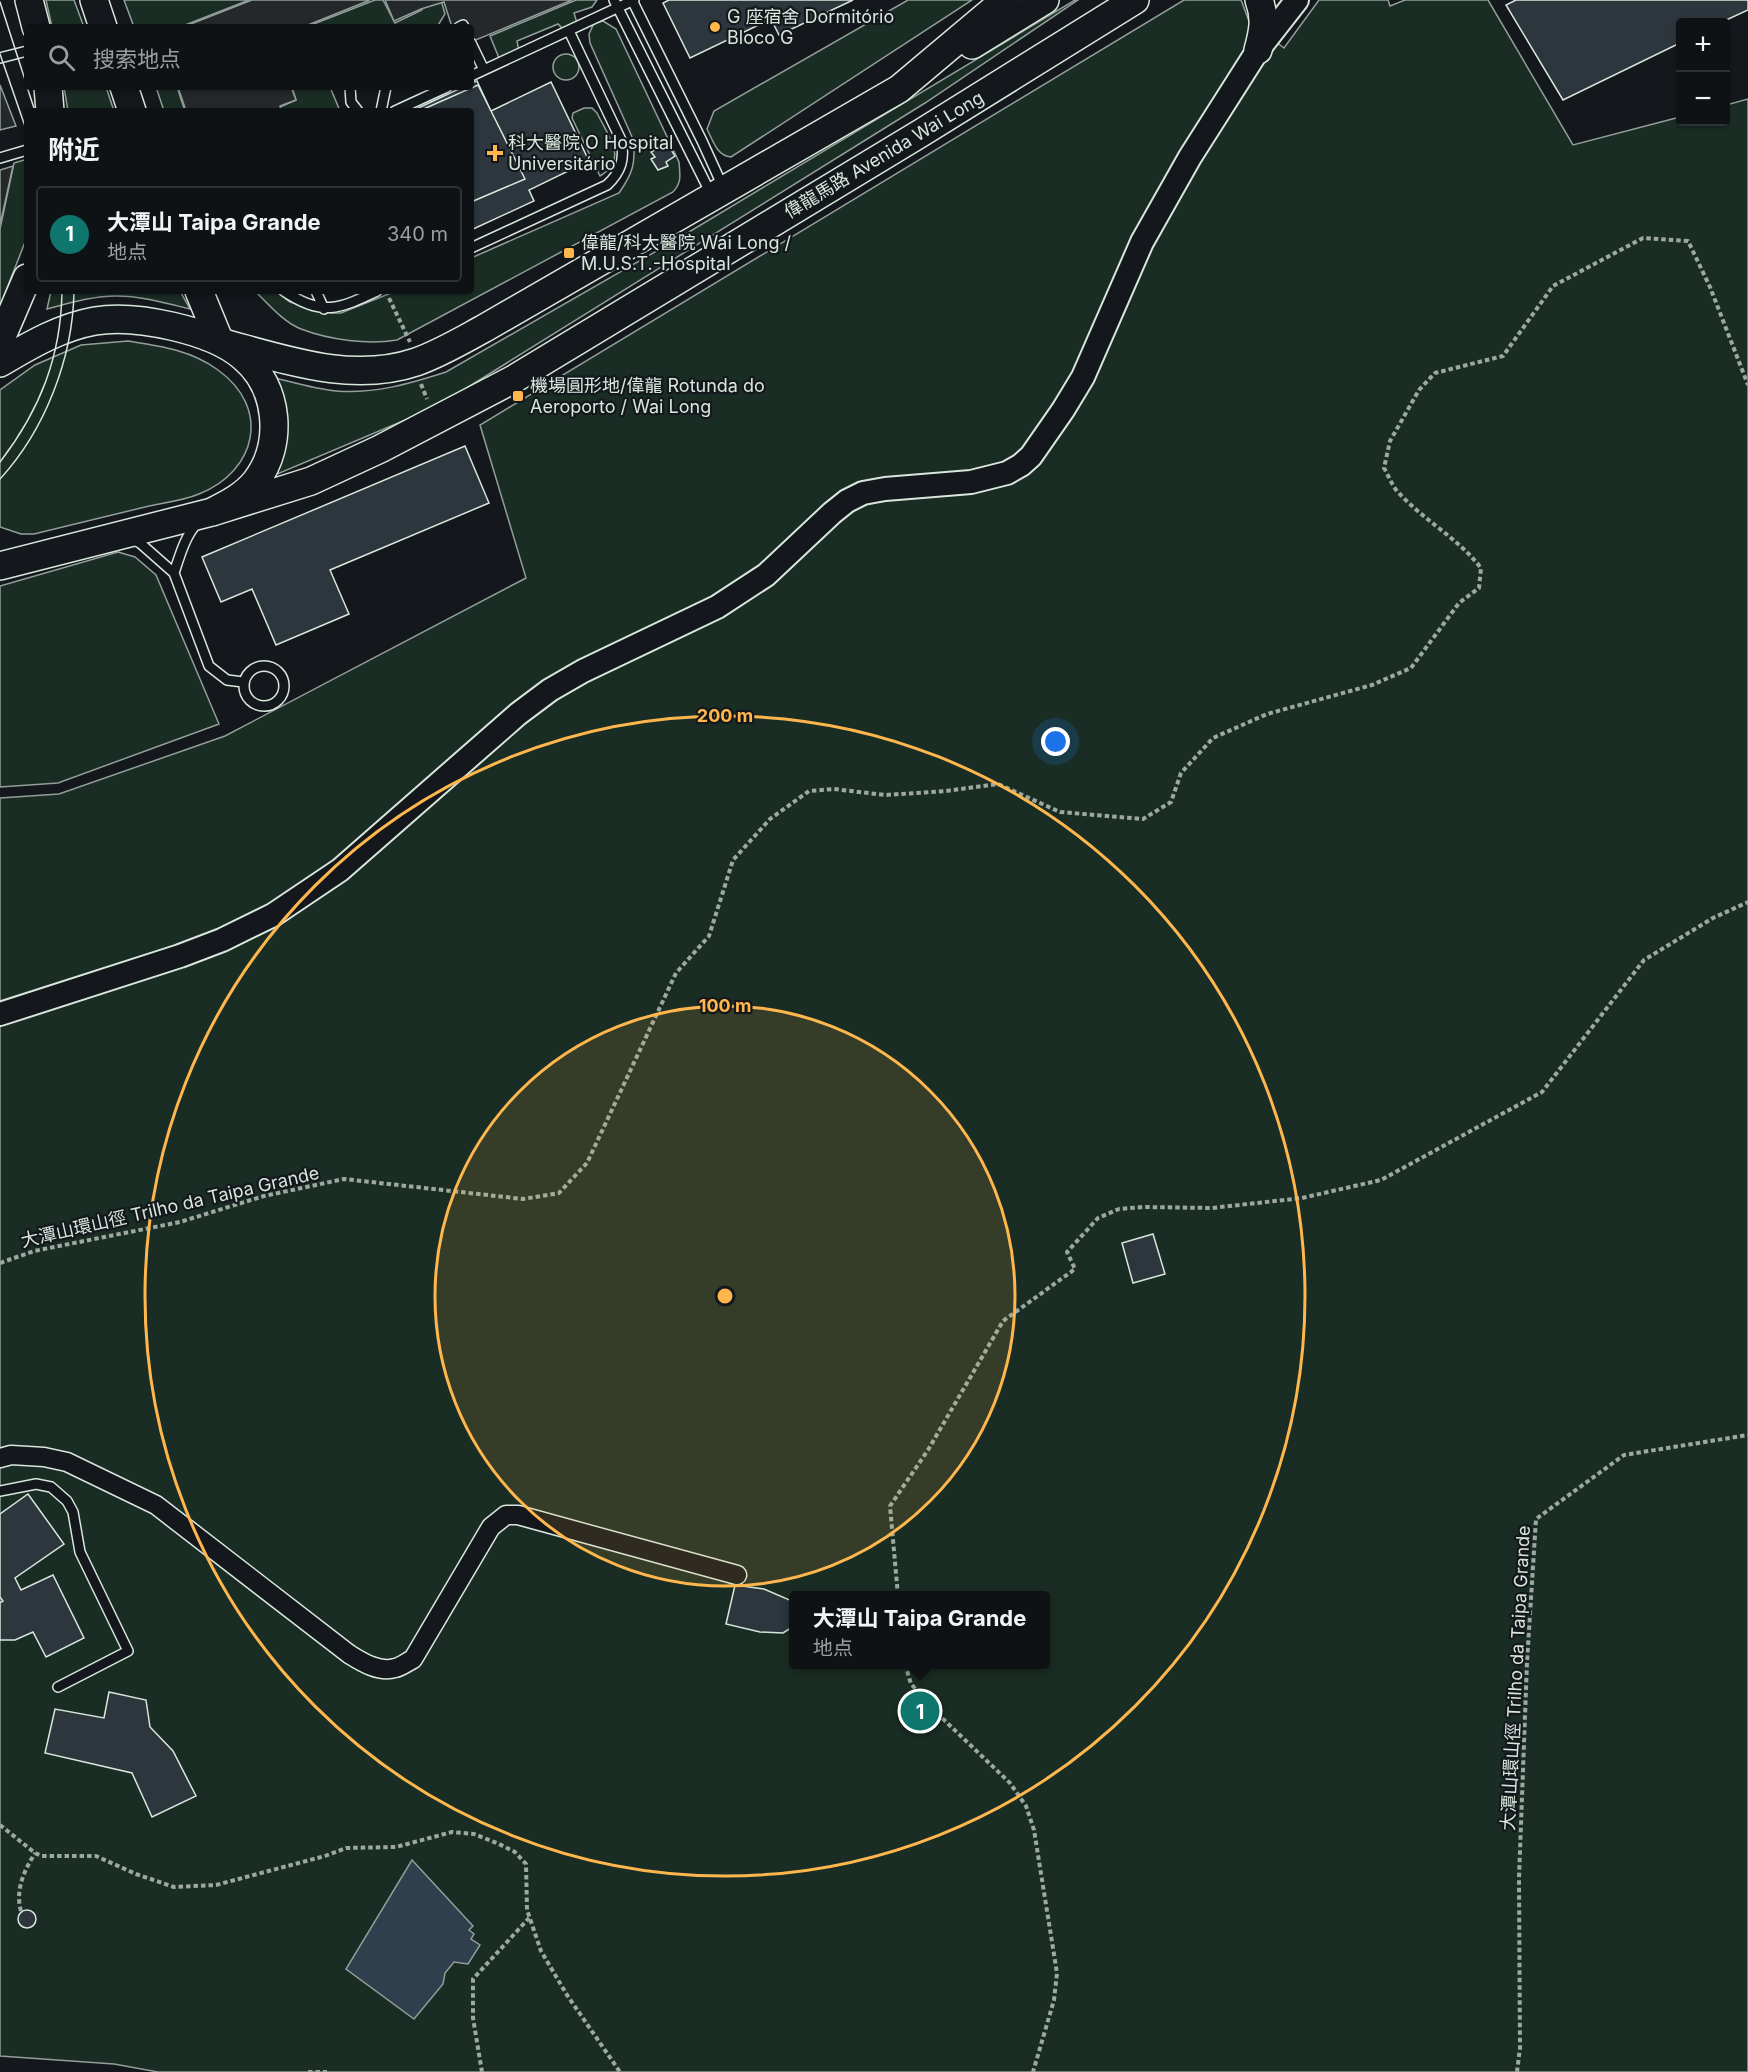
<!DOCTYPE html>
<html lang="zh">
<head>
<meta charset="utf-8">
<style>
	body { margin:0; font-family:Inter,"Noto Sans SC",sans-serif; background:#1d2022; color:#f1f3f6 }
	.controls { position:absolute; right:18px; top:18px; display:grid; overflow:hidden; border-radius:6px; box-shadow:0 2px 4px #0004 }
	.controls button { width:54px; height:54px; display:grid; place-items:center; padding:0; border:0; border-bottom:2px solid #2f3234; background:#0f1215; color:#f1f3f6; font:30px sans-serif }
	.you { position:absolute; left:1056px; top:742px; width:21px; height:21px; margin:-15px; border:4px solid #fff; border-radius:50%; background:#1a73e8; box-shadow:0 0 0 9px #1a73e833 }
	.badge { display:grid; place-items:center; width:39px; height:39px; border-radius:50%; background:#0f766e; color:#fff; font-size:20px; font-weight:700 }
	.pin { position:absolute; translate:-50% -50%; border:3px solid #fff; box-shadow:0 2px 6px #0006 }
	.popup { position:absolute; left:789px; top:1591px; width:261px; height:78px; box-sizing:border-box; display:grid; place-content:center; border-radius:6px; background:#0f1215; filter:drop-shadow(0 2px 4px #0005); font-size:20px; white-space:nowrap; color:#9b9ea0 }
	.popup b { font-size:22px; color:#f1f3f6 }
	.popup::after { content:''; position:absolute; left:50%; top:100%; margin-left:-12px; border:12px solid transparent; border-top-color:#0f1215 }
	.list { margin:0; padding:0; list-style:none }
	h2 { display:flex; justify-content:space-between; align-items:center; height:78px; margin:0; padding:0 24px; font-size:26px }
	h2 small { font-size:20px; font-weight:400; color:#9b9ea0 }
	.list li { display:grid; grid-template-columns:39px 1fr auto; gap:18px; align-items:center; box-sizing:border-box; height:96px; margin:0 12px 12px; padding:0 12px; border:2px solid #2f3234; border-radius:6px }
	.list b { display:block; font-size:22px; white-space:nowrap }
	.list p { margin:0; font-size:20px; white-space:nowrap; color:#9b9ea0 }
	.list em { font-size:20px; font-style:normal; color:#9b9ea0 }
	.icon { flex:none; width:33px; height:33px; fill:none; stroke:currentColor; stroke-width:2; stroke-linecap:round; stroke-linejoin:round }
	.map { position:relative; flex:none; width:1748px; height:2072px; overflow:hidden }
	.search { position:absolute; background:#0f1215; box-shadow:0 2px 4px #0004; left:24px; top:24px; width:450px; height:66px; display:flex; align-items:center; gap:15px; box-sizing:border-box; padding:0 21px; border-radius:6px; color:#9b9ea0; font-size:22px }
	.panel { position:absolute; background:#0f1215; box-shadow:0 2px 4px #0004; left:24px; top:108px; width:450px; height:186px; border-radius:6px }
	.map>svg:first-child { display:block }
	.green { fill:#1a2d24; stroke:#939e99; stroke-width:1.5; fill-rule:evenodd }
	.parking { fill:#24282b; stroke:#939e99; stroke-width:1.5 }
	.water { fill:#2f3f4d; stroke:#939e99; stroke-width:1.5 }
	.building { fill:#2c363c; stroke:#d8e6dc; stroke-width:1.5 }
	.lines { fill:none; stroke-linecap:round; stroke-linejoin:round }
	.service-casing { stroke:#d8e6dc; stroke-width:12 }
	.minor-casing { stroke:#d8e6dc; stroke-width:21 }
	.tertiary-casing { stroke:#d8e6dc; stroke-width:26 }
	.primary-casing { stroke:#d8e6dc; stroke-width:30 }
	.path { stroke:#9da8a2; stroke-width:4; stroke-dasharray:4.5 3; stroke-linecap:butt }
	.service { stroke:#14181c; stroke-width:9 }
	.minor { stroke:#14181c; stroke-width:18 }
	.tertiary { stroke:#14181c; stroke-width:22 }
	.primary { stroke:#14181c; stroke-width:27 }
	.tram { stroke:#d8e6dc; stroke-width:1.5 }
	.ring { fill:none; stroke:#ffb74d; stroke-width:3 }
	.poi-dot { fill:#ffb74d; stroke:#14181c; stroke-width:2 }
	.labels { text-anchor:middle; stroke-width:4.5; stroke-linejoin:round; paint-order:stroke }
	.poi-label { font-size:18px; fill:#d8e6dc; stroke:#14181c; text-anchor:start }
	.street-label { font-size:18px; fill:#d8e6dc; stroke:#14181c }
	.centre { fill:#ffb74d; stroke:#14181c; stroke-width:3 }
	.ring-label { font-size:18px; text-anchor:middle; font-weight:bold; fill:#ffb74d; stroke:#14181c; stroke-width:4.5; stroke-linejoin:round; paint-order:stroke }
</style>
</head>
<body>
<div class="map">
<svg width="1748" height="2072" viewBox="0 0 1748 2072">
	<rect width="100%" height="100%" fill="#14181c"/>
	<path class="green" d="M46,0H74L84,27H52Z
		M124,0H249L180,27H134Z
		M375,0H383L395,23L422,10L418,0H441L445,14L437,27H306Z
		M576,0H597L592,7L574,13L577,23L563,29L558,24L517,41L519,51L499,58L490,36Z
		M908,0H972L731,157C717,156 713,141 707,129L714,111Z
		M1075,0H1078L925,103L436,407L275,475L267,376C289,381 313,389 336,391C374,394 409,384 446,372L674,241Z
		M1184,0H1241L1249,21L1284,48L1319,0H1388L1390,6L1405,0H1488L1573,145L1680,117V122H1726V105L1748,99V2072H158L114,2064L0,2056V798L59,794L225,736L526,578L480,425ZM794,1596H1046V1664H794Z
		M603,21L616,29L679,162C680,175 682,182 673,192L397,340C368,345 330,340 301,329C285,323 270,306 258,294L257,291H275L290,302L331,313H341L396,291H471V258L619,193C633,173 636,163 633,139L590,43L589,34L594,23Z
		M553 67a13 13 0 1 1 26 0a13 13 0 1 1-26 0Z
		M64,87H106L114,111H68Z
		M156,87H177L185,111H164Z
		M292,87H330L340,111H281L280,107L296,100Z
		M584,108H592L597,113C608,136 629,159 600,176L572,118L573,113Z
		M24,160L27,161V237L0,306V229L14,163Z
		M51,291H180L190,309C166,303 142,296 116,296C93,296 70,303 47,309Z
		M128,341C160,346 191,350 218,370C271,408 257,471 199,494C182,501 162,503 145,507C108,516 71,525 34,534H21L0,527V390L35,365L81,345Z
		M118,552L135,557L156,575L219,724L58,783L0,787V586Z"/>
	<path class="parking" d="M252,0H370L303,27H183Z
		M385,0H572L471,42V27H452L444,2L421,9L394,21Z
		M0,85L16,126L0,130Z
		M178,87H291L296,100L280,106L281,111H186Z
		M13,166L2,216L0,224V170Z"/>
	<path class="water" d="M412,1860L473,1926L469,1930L474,1934L471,1939L480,1945L468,1964L454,1962L445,1973L443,1984L414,2019L346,1969Z"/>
	<path class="building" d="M669,0H853L779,35L771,19L690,58L663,3Z
		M1516,0H1748V10L1722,22H1680V43L1563,100L1506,5Z
		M477,81L491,111L551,82L589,161L529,190L534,201L471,230V111H412L463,87H471V83Z
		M478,85L525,179L471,202V111H419Z
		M667,143L675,156L666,162L668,166L658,170L651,159L655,157L651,152Z
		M465,446L489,503L330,570L349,614L276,645L252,589L221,602L202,557Z
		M1153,1234L1165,1274L1133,1283L1122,1243Z
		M28,1494L64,1544L15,1578L21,1590L53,1575L84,1638L46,1657L33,1632L15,1640H0V1603L3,1601L0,1597V1514Z
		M735,1585L764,1589L792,1601L794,1604V1626L783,1633L760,1632L726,1624Z
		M109,1692L146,1700L150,1727L173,1751L196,1796L152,1817L132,1773L45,1753L55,1709L104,1718Z
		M18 1919a9 9 0 1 1 18 0a9 9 0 1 1-18 0Z"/>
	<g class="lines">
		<g class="service-casing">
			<path id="service" d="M614,0L711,194
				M632,0L702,141L723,187
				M459,27L463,25L464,27
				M471,43L484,70
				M0,58L27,51
				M471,76L634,0
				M350,87L351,102L358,111
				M381,111L386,87
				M395,111L447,87
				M0,158L27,150
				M471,248L607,185C621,172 625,159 621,140L569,31
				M284,291C322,317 339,309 377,291
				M316,291L324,309
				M132,539L140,543L174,573L209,666L227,680L243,682
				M174,573C180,555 185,536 198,522
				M244 686a20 20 0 1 1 40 0a20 20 0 1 1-40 0Z
				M0,1491L36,1484L51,1487L67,1501L73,1512L80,1552L128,1651L58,1687"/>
		</g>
		<g class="minor-casing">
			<path id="minor" d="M0,1458L11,1455L44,1457L67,1462L156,1505L349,1654C362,1662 379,1673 395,1668C401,1667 407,1662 413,1659L491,1527L506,1515H518L737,1575"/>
		</g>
		<g class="tertiary-casing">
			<path id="tertiary" d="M0,1014L180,956L222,940L273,915L340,870L518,714L550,690L583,671L717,607L766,575L832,513L847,501L863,493L885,489L971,482L1007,473L1021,465L1031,456L1063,410L1083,377L1142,242L1190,157L1258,50L1297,0"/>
		</g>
		<g class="primary-casing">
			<path id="primary" d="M29,0L36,27
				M94,0L103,27
				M972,45L1045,0
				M1258,50C1263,32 1266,18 1259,0
				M48,87L50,111
				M124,87L132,111
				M199,291L220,342
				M0,341L27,278
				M220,342C284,359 351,384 416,362C439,354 461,341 483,329L899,89L1005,0
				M0,363C30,345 61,327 95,321C135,314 212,330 243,357C279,387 284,444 256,481C244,496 228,504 212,512L0,566
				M212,512L311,481L380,449L514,379L921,133L1135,0"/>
		</g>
		<path class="path" d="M389,298L410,342
			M421,384L427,399
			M0,1263L34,1251L180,1222L264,1196L344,1179L523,1199L559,1193L587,1163L676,973L709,936L733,860L770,819L809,791L834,789L885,795L946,791L998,784L1060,812L1143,819L1171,802L1181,773L1213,738L1267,714L1372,685L1411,668L1459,603L1479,588L1481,568C1458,538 1423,520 1398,492C1392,486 1389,476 1384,468L1390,441L1419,390L1435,373L1503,356L1553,286L1643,238L1688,241L1710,287L1748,385
			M898,1596L890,1506L928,1450L1003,1321L1075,1269L1067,1252L1098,1218L1119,1209L1143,1207L1212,1208L1302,1198L1381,1180L1542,1092L1644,960L1713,918L1748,902
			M905,1664L911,1684L941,1717L1010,1783L1026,1806L1034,1830L1057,1973L1054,2000L1033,2072
			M0,1825L35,1853L42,1856H96L136,1874L174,1887L216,1885L325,1856L346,1848L396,1847L452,1832L474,1834L499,1844L515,1852L526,1864L527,1910L541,1951L567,1995L620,2072
			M21,1911C15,1890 24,1871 35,1853
			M308,2072H327
			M482,2072L473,2018V1979L529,1918
			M1517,2072L1520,2048L1519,1878L1527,1662L1536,1519L1624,1455L1748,1435"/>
		<use href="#service" class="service"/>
		<use href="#minor" class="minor"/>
		<use href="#tertiary" class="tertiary"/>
		<use href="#primary" class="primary"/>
		<path class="tram" d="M0,2L27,86
			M0,54L27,132
			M27,87L35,111
			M0,462C40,410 61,357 62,291
			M0,479C45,430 73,358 74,291"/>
	</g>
	<circle cx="725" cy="1296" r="290" fill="#ffb74d" fill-opacity=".12"/>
	<g class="ring">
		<circle cx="725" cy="1296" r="290"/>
		<circle cx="725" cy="1296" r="580"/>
	</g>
	<g class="poi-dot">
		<circle cx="715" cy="27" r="6"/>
		<path d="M492 144h6v6h6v6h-6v6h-6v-6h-6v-6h6z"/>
		<rect x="563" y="247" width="12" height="12" rx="3"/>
		<rect x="512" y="390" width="12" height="12" rx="3"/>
	</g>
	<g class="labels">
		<g class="poi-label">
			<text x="727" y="23">G 座宿舍 Dormitório<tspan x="727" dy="21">Bloco G</tspan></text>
			<text x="508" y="149">科大醫院 O Hospital<tspan x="508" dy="21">Universitário</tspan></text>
			<text x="581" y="249">偉龍/科大醫院 Wai Long /<tspan x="581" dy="21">M.U.S.T.-Hospital</tspan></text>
			<text x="530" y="392">機場圓形地/偉龍 Rotunda do<tspan x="530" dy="21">Aeroporto / Wai Long</tspan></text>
		</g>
		<g class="street-label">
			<text transform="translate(884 155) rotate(-31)" y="6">偉龍馬路 Avenida Wai Long</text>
			<text transform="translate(170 1207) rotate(-13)" y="6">大潭山環山徑 Trilho da Taipa Grande</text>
			<text transform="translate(1516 1678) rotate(-87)" y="6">大潭山環山徑 Trilho da Taipa Grande</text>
		</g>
	</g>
	<circle cx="725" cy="1296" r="9" class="centre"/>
	<g class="ring-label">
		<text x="725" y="722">200 m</text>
		<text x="725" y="1012">100 m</text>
	</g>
</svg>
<div class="controls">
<button>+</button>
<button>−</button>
</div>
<div class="you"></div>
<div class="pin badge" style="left:920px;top:1711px">1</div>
<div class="popup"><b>大潭山 Taipa Grande</b>地点</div>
<div class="search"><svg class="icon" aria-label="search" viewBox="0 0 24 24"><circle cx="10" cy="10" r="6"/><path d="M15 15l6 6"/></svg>搜索地点</div>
<section class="panel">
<h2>附近<small></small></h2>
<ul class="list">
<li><span class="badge">1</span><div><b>大潭山 Taipa Grande</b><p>地点</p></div><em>340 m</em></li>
</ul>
</section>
</div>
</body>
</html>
